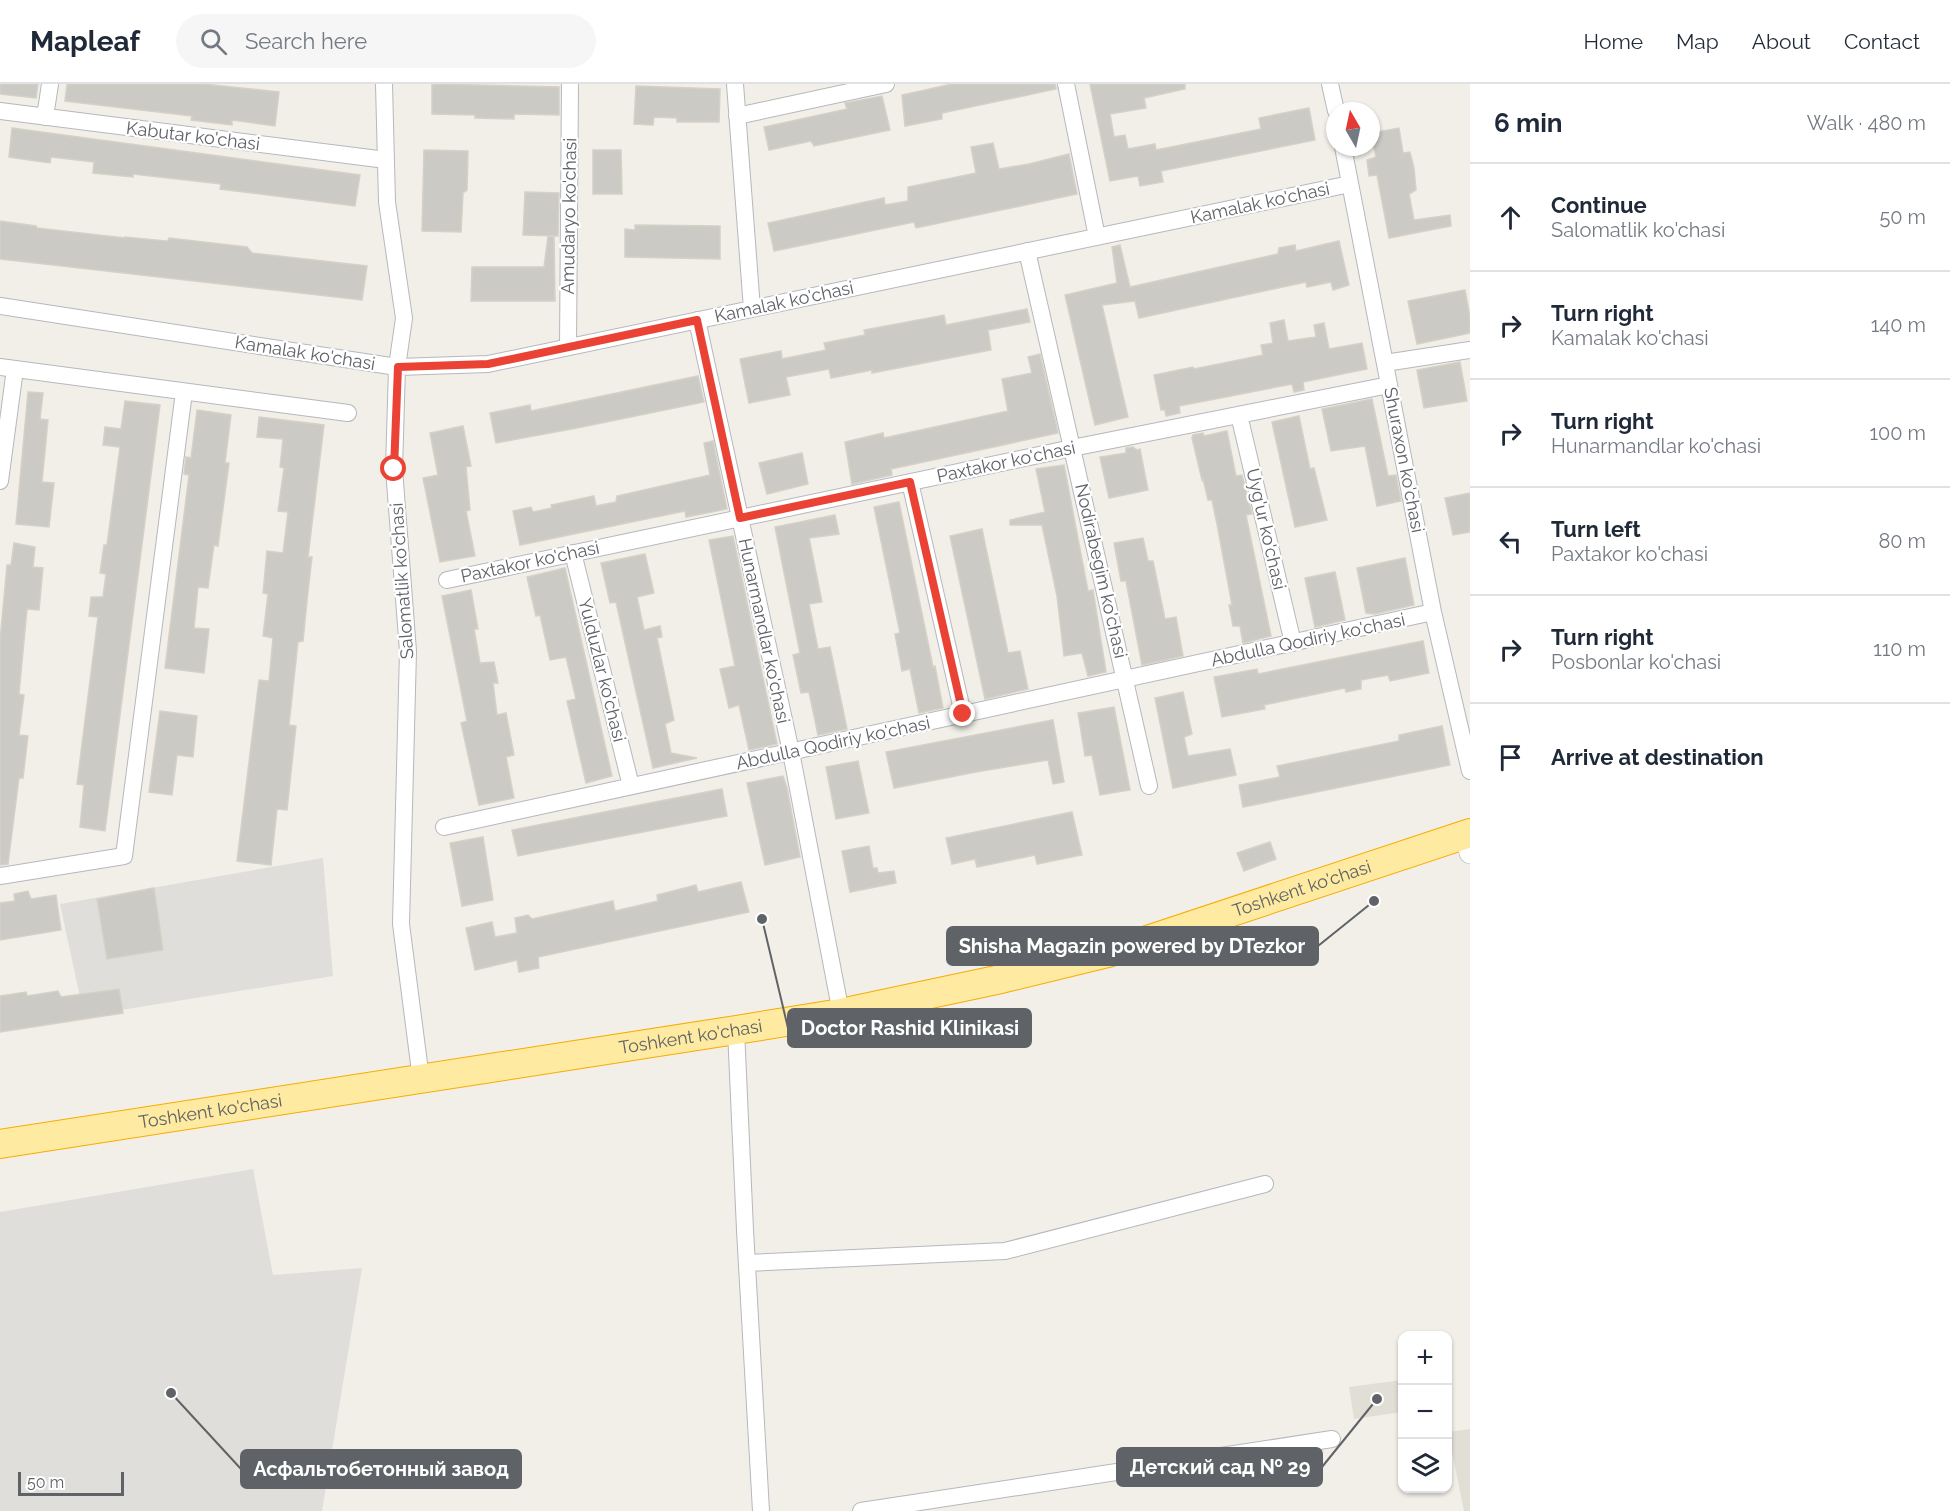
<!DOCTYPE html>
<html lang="en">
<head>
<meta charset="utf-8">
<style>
	body { margin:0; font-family:Raleway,sans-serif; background:#f6f6f7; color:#1f2937 }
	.controls { position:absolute; right:18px; bottom:18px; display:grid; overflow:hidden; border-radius:12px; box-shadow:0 2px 4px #0004 }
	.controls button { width:54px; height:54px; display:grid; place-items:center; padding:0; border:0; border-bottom:2px solid #e0e1e3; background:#fff; color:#1f2937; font:30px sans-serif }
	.compass { position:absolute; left:1326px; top:18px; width:54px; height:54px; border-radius:50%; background:#fff; box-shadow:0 2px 4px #0004; rotate:351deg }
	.scale { position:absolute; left:18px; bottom:15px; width:106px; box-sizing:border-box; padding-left:6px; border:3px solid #5f6368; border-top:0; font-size:16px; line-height:21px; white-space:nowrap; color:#5f6368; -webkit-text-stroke:4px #fff; paint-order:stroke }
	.stop { position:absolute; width:18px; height:18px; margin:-14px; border:4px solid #ea4335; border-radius:50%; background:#fff }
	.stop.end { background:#ea4335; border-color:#fff; box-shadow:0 2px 6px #0008 }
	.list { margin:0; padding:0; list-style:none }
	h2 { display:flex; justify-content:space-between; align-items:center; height:78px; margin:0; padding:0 24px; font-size:26px }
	h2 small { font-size:20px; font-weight:400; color:#747a83 }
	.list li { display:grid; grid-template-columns:39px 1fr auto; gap:18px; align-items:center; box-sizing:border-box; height:108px; padding:0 24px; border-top:2px solid #e0e1e3 }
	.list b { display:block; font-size:22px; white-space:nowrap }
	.list p { margin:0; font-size:20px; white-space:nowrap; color:#747a83 }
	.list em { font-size:20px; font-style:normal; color:#747a83 }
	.icon { flex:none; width:33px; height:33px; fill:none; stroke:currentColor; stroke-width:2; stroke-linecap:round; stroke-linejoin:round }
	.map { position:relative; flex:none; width:1470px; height:1427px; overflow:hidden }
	header { display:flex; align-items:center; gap:36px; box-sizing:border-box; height:84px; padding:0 30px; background:#fff; border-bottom:2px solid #e0e1e3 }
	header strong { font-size:28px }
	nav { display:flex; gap:33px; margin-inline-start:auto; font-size:21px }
	.search { width:420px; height:54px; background:#f6f6f7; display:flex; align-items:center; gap:15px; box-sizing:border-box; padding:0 21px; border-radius:33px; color:#747a83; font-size:22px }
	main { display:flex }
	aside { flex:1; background:#fff }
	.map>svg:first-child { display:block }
	.industrial { fill:#e0deda }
	.education { fill:#e1ded6 }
	.building { fill:#cccac5; stroke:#d6d1c6; stroke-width:1.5 }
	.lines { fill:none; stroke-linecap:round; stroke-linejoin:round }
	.minor-casing { stroke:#b5b8bc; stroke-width:18 }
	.tertiary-casing { stroke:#b5b8bc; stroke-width:22 }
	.trunk-casing { stroke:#f9ab00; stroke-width:30 }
	.minor { stroke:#fff; stroke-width:16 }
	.tertiary { stroke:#fff; stroke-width:21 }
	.trunk { stroke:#feeaa1; stroke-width:28 }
	.route { stroke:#ea4335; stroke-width:8 }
	.labels { text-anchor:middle; stroke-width:4.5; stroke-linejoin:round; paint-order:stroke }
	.street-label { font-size:18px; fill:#5f6368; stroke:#fff }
	.leader { fill:none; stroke:#5f6368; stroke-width:2 }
	.callout-dot { fill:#5f6368; stroke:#fff; stroke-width:2 }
	.callout { fill:#5f6368; stroke:#5f6368; stroke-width:2 }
	.callout-label { font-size:20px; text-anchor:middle; font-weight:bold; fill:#fff }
</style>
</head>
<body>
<header>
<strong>Mapleaf</strong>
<div class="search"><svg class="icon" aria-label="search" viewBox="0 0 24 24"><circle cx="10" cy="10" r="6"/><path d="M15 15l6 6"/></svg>Search here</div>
<nav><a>Home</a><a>Map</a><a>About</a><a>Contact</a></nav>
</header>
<main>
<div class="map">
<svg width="1470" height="1427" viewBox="0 0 1470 1427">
	<rect width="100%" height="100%" fill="#f1efe8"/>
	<path class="industrial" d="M323,774L333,892L84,932L60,820Z
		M253,1085L273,1191L362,1184L322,1427H0V1128Z"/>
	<path class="education" d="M1402,1296V1328L1354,1335L1349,1303Z
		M1470,1345V1427H1464L1448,1348Z"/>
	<path class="building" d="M0,0H38L36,14L0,10Z
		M67,0H203L279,8L275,42L232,36V41L191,36L192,32L65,17Z
		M432,0L559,3V31L514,30V35L475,34V31L432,30Z
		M952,0H1055L1056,5L942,29V35L905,42L902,11Z
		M1090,0H1185V5L1144,14L1146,24L1110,30L1114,53L1125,51L1128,65L1155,60L1156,66L1261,45L1259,34L1309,24L1315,56L1161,87L1163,98L1140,102L1138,92L1110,97Z
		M636,2L720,5L719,38H677V34L654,33L653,41L634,40Z
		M882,12L890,46L814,62L811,57L769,66L764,43L847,25L845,19Z
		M12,44L360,91L355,122L220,105L221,100L133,90V93L93,89L94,78L51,73L50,79L9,73Z
		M1399,44L1403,69L1410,68L1414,84L1416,106L1409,110L1414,136L1450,131L1451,142L1389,154L1377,91L1369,92L1367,76L1376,73L1371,49Z
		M993,59L999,85L1029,80L1069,70L1077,110L916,144L914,138L774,167L768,139L884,114L885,121L908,117V103L976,89L971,63Z
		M424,66L468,67L467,106L463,109L461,148L422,147Z
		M593,66H621L622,110H593Z
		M525,108L559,109L558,152L523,151Z
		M0,137L36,142L37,144L125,154V153L166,157H168L169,154L247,163L252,169L367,182L362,216L0,175Z
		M635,141L720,142V175L625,173V145L635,146Z
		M548,152L554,153L555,217H471L472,183H544Z
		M1339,157L1349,201L1333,206L1331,198L1307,203L1306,198L1139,234L1135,217L1102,221L1128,333L1095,341L1065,211L1117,199L1112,163L1120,161L1130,203L1278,170L1279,164L1295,161L1296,167Z
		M1465,206L1470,233V249L1417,260L1408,217Z
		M1027,225L1030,238L988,246L991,266L872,289V286L831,294L829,285L786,293L790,311L749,319L740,275L781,267L782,275L826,266L824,259L865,251L864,246L944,231L946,241Z
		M1284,236L1288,257L1316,253L1314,241L1324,239L1329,265L1362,259L1367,285L1303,298L1304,306L1294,308L1292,300L1179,322L1180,329L1166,332L1165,326H1161L1154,291L1193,283L1194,285L1263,271L1261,261L1273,259L1270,239Z
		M1040,270L1058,349L891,385L892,391L852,400L845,358L883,349L884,354L1008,327L1002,295L1032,289L1028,273Z
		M1460,278L1467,317L1424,324L1417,286Z
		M698,292L704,318L577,344L496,359L490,329L530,321L531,327Z
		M28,308L43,309L40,335L48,336L42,398L54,399L49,443L16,440Z
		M1372,315L1388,392L1396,391L1401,417L1377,422L1365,362L1331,367L1322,325Z
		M125,317L160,321L105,747L80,743L84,701L77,700L98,533L89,532L91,513H103L106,490L100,489L104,461H107L120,363L103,361L105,343L121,345Z
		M197,326L231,331L225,379H229L218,462L214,461L208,504L198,503L194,544L209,545L204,589L165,584L189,391L184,390L186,373L191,374Z
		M1299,332L1310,385L1314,384L1327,436L1295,443L1272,338Z
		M259,333L324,341L308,473H312L307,517L303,557L298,558L289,641L296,642L287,726L277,725L271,781L237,777L259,596L269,597L273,554L263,552L268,510L263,509L267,467L283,469L288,428L278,427L284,384L280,383L283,355L257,353Z
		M463,342L471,382L466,383L470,426L466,427L475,472L440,478L423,394L438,391L430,349Z
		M1227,347L1236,392L1242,391L1252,430L1246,431L1271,552L1243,559L1240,542H1233L1229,521H1232L1217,440L1212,416H1208L1203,395L1202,396L1192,354L1193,351L1203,349L1204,352Z
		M713,357L727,425L686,433L685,427L520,461L513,427L531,423L533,428L552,424L551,421L594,412L596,422L616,418L617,412L710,391L704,359Z
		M1133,363L1137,366L1140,365L1148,406L1109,414L1100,373L1126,369V364Z
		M802,369L808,400L767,410L759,379Z
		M1064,381L1088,507L1093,506L1106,588L1088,592L1082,569L1064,572L1057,512L1042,441H1010V436L1045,428L1036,385Z
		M1470,409V448L1453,451L1445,414Z
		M899,418L933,583L935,582L943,624L919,629L910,585L902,587L895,550L900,549L874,423Z
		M835,431L839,450L809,454L822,518L809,520L818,565L830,563L847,645L818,651L809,608L801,609L793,571L800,569L775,443Z
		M982,445L1008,569L1020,567L1028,605L985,615L950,452Z
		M733,452L777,660L749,666L739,621L729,624L720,585L735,582L709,456Z
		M1143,454L1148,477H1153L1165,535L1176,533L1183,572L1142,581L1126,497H1121L1114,459Z
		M14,459L35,463L33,483L43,484L39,526L27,525L19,610L24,611L19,651L28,652L23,694H19L8,780L0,781V557L7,481H11Z
		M645,470L654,509L637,513L644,546L660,542L662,553L657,554L674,636L665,640L671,669L697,674L653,684L616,518L610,519L601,479Z
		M1405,474L1414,521L1375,530L1366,529L1357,484Z
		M565,484L612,692L586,699L567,617L576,615L566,573L550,576L540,531L536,532L527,493Z
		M1335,488L1345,536L1315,543L1305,494Z
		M471,506L478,545H474L480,579L494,578L498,599H493L497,631L506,629L514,671L506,673L514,714L479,721L461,639L467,637L442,512Z
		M1423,557L1429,589L1390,597L1388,591L1361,596V605L1346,608L1345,604L1264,621L1265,625L1222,633L1214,593L1257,585L1258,590Z
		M1183,608L1192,650L1184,653L1188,672L1230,665L1236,691L1173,704L1155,614Z
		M1114,623L1130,706L1100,711L1092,671L1085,672L1078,629Z
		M160,627L197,632L193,673L177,671L172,711L149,708Z
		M1053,636L1064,698L1053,700L1048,676L976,688L894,704L886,668Z
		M1442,642L1450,681L1243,723L1239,701L1280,693L1277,682L1399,657V651Z
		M858,677L869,729L836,735L826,683Z
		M783,692L787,704L800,773L765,781L747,699Z
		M722,705L727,732L518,772L512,746Z
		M1072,728L1082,771L1037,780L1035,771L977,783L975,775L952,780L946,754Z
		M483,753L493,816L462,822L450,759Z
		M1270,758L1276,775L1244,787L1237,769Z
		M869,762L873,784H877L878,789L894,787L896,799L850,808L842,767Z
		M741,798L749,828L538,873L539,884L519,888L517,876L475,886L466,844L492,838L495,853L517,849L515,834L528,831L532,835L613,817L615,827L658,817L657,811L696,801L698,808Z
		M154,804L163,866L107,875L97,815Z
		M28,807L31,815L56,811L61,846L0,856V819L15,817L14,810Z
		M119,905L123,929L0,948V912L26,908L27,912L58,907L61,913Z"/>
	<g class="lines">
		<g class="minor-casing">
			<path id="minor" d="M384,0L387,118L404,234L397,283L394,385L408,567L401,840L421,995
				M735,0L752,225
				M1066,0L1097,153
				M1330,0L1336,27
				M0,27L386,76
				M737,32L886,0
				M45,33L50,0
				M1343,63L1433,528L1470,687
				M1027,167L1149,702
				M0,222L397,283L488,280L1350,100
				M697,236L791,668L841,929
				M568,263L570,0
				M1385,279L1470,266
				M0,283L348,329
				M1239,331L1293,559
				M0,397L15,285
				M910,398L963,630
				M573,469L631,702
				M447,496L1072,364L1389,301
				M444,743L1433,528
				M0,792L124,772L184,308
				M736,946L745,1146L761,1427
				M747,1179L1005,1167L1265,1100
				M861,1427L1332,1355"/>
		</g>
		<g class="tertiary-casing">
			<path id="tertiary" d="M1466,751L1470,769"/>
		</g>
		<g class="trunk-casing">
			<g id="trunk">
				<path id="s1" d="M0,1060L736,946L841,929L1001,895L1108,869L1470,749"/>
			</g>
		</g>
		<use href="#minor" class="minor"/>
		<use href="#tertiary" class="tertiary"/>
		<use href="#trunk" class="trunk"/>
	</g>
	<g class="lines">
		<path class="route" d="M394,385L398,283L488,280L697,236L740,434L910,398L963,630"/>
	</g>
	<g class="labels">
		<g class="street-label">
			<text transform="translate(193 52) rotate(7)" y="6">Kabutar ko'chasi</text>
			<text transform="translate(1260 119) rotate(-12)" y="6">Kamalak ko'chasi</text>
			<text transform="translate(569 132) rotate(-89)" y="6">Amudaryo ko'chasi</text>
			<text transform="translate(784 218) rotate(-12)" y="6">Kamalak ko'chasi</text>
			<text transform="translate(305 269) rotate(9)" y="6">Kamalak ko'chasi</text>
			<text transform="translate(1404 376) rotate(79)" y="6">Shuraxon ko'chasi</text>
			<text transform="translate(1006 378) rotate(-12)" y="6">Paxtakor ko'chasi</text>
			<text transform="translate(1266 445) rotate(77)" y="6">Uyg'ur ko'chasi</text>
			<text transform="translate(530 478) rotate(-12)" y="6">Paxtakor ko'chasi</text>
			<text transform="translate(1101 487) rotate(77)" y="6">Nodirabegim ko'chasi</text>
			<text transform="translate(402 497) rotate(-94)" y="6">Salomatlik ko'chasi</text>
			<text transform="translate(764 547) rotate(78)" y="6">Hunarmandlar ko'chasi</text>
			<text transform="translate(1308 556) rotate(-12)" y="6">Abdulla Qodiriy ko'chasi</text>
			<text transform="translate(602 586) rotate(76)" y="6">Yulduzlar ko'chasi</text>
			<text transform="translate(833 659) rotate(-12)" y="6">Abdulla Qodiriy ko'chasi</text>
			<text dy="6" stroke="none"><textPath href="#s1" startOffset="1329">Toshkent ko'chasi</textPath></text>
			<text dy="6" stroke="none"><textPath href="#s1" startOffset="699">Toshkent ko'chasi</textPath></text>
			<text dy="6" stroke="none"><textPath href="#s1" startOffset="213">Toshkent ko'chasi</textPath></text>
		</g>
	</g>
	<path class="leader" d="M1374 817L1318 862M762 835L788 944M1377 1315L1322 1383M171 1309L241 1385"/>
	<g class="callout-dot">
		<circle cx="1374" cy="817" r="6"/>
		<circle cx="762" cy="835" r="6"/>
		<circle cx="1377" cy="1315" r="6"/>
		<circle cx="171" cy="1309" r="6"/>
	</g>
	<g class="callout">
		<rect x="947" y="843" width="371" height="38" rx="6"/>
		<rect x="788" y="925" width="243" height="38" rx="6"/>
		<rect x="1117" y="1364" width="205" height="38" rx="6"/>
		<rect x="241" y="1366" width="280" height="38" rx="6"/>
	</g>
	<g class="callout-label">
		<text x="1132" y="869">Shisha Magazin powered by DTezkor</text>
		<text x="910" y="951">Doctor Rashid Klinikasi</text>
		<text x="1220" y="1390">Детский сад № 29</text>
		<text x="381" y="1392">Асфальтобетонный завод</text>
	</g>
</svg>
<div class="controls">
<button>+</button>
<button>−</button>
<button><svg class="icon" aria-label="layers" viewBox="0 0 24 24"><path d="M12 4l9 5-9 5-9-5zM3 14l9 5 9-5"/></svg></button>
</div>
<svg class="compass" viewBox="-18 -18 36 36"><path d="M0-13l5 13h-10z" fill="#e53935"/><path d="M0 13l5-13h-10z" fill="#747a83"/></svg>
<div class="scale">50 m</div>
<div class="stop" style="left:394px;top:385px"></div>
<div class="stop end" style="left:963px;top:630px"></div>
</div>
<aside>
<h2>6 min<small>Walk · 480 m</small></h2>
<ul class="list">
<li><svg class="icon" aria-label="ahead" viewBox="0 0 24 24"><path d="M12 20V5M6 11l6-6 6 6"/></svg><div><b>Continue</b><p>Salomatlik ko'chasi</p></div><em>50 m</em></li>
<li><svg class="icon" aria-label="right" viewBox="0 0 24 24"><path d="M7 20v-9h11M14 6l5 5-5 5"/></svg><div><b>Turn right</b><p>Kamalak ko'chasi</p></div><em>140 m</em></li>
<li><svg class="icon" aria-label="right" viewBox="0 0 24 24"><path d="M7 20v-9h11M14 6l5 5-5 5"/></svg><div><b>Turn right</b><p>Hunarmandlar ko'chasi</p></div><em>100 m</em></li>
<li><svg class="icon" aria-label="left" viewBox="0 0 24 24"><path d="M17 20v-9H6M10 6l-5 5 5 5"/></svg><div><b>Turn left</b><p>Paxtakor ko'chasi</p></div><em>80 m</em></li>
<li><svg class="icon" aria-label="right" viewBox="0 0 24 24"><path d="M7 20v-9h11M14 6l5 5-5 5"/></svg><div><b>Turn right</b><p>Posbonlar ko'chasi</p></div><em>110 m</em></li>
<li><svg class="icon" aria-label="arrive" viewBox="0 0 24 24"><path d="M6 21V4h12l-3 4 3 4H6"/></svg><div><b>Arrive at destination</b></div></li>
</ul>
</aside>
</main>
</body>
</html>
